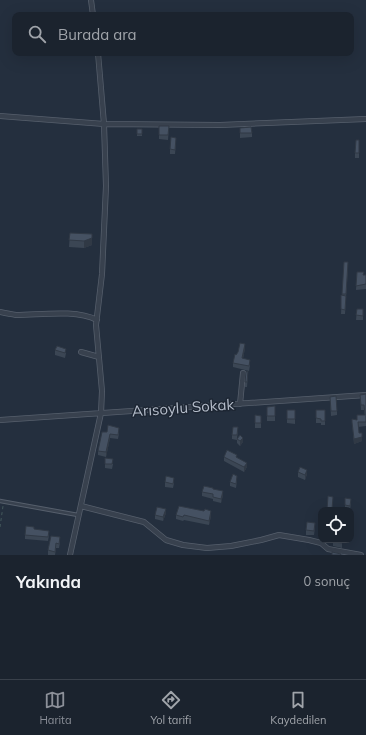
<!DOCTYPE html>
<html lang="tr">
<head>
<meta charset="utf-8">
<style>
	body { margin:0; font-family:Mulish,sans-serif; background:#282f3a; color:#f1f3f6 }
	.controls { position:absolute; right:12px; bottom:12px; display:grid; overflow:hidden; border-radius:8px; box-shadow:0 4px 16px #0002 }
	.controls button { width:36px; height:36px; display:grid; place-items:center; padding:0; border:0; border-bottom:1px solid #39404a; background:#1b232e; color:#f1f3f6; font:20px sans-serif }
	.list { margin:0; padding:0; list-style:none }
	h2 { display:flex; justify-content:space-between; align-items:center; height:52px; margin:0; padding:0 16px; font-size:17px }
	h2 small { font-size:13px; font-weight:400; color:#a0a4aa }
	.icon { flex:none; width:22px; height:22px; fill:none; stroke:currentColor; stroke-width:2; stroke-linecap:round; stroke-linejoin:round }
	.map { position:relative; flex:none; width:366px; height:555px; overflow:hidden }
	.search { position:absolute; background:#1b232e; box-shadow:0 4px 16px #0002; left:12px; right:12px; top:12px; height:44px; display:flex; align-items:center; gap:10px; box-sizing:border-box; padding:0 14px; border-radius:8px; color:#a0a4aa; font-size:15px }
	.sheet { height:124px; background:#1b232e }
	nav { display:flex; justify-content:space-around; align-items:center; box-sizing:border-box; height:56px; border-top:1px solid #39404a; background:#1b232e; font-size:11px; color:#a0a4aa }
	nav a { display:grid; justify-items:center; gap:2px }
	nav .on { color:#8c9099 }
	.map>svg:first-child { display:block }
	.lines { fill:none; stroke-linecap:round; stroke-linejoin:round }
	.lane-casing { stroke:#565f6c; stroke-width:4.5 }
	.street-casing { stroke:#565f6c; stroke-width:6 }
	.path { stroke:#44595c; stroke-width:1; stroke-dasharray:3 3; stroke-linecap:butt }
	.lane { stroke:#38414e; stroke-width:2.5 }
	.street { stroke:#38414e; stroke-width:4.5 }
	.wall { fill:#3b4654 }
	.shaded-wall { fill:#303945 }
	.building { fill:#455162; stroke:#303945 }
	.labels { text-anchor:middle; stroke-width:3; stroke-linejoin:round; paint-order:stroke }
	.street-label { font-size:15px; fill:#b4bcc9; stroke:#1d2633 }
</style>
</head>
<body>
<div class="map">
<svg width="366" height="555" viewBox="0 0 366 555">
	<rect width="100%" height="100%" fill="#242f3e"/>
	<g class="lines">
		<g class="lane-casing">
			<path id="lane" d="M0,501L78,515"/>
		</g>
		<g class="street-casing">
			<path id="street" d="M91,0L93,15
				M0,116L104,124L220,125L366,119
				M0,312C5,313 10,314 16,315C40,315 75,309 97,320
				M81,352L99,357
				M240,404L243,373
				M0,420L366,395
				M81,506L144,522L166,540L183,545L207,548L231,546L261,540L279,535L309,540L321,543L328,549L361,555
				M70,555L101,413L102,391L96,325L102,274L106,186L104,124L98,53"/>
		</g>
		<path class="path" d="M0,527L3,506"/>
		<use href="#lane" class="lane"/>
		<use href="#street" class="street"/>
	</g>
	<path class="wall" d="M159,126H169L168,140L159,139Z
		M240,128L252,133V137L240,138Z
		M137,129H142V136H137Z
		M359,140V158H355V153Z
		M176,142L175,154H170V149Z
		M70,233L92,234V245L84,248L69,247Z
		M344,262L348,267L345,314H341Z
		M357,272L363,275H366V289L356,290Z
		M357,309H363V320H356Z
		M245,348L243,359L250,365L249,371L233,367V363L236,355Z
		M55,350L66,353L65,358L55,355Z
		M248,375L247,387H245V382Z
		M366,394V426L358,427L359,433L362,441L354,444L352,422L357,420L365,415L364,410H361L360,395Z
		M330,397L337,411V415L331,416Z
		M275,406V421H267V407Z
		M287,410H295V424L287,423Z
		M316,410H325V425H321V423H316Z
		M255,415L261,416V428H255Z
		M238,431L237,438L243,442L240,446L237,443V440L232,439V435Z
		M107,432L119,433L118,439L110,438L106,457L98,455V451Z
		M224,457L237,458L247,467L244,472L224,461Z
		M105,464H113L112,469L105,468Z
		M298,472L307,474L305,480L298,477Z
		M237,480L236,488L230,486V482Z
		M165,482L174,483L173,488L165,487Z
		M213,489L223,495L221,503L213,501V499L202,496V492Z
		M351,503L350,510H345V505Z
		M166,513L163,521L155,519V515Z
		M176,515L211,516L209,525L184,520L183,521L176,519Z
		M315,527L314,535H306V530Z
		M34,529L49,535L48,541L25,539V535Z
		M51,536L60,542L59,548H56L55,555H48V550Z
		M333,540H342V548L333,546Z"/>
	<path class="shaded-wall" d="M92,238V245L84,248V241Z
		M245,344V348L242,363V358Z
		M110,434V438L106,457V452Z
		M362,437V441L354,444V439Z
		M243,438V442L240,446V441Z
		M247,463V467L244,472V467Z
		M307,470V474L305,480V475Z
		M223,491V495L221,503V499Z
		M166,509V513L163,521V517Z
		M211,511V516L209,525V521Z"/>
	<path class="building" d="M159,126H169L168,135H159Z
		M251,127L252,133H240V128Z
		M137,129H142V134H137Z
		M171,137L176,138L175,150L170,149Z
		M356,140H359V153H355Z
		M70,233L92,234V238L84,241L69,240Z
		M344,262H348L346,294H342Z
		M357,272H364L363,275H366V284L356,286Z
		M341,295L346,296L345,310L341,309Z
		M357,309H363V316L356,315Z
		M240,343L245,344L242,358L250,360L249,366L233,363L235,354L236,355L238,352Z
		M57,346L66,349L65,353L55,350Z
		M248,371L247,382H245L246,372Z
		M366,394V422H358L359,433H362V437L354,439L352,422V419L357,420V415H365L364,405H361L360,395Z
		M336,396L337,411H331L330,397Z
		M275,406V416H267V407Z
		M287,410H295V419H287Z
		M316,410H325V421H321V419L316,418Z
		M255,415L261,416V423H255Z
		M108,425L119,428L118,435L110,434L106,452L98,451L102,432H107Z
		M233,427H238L237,435H232Z
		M240,435L243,438L240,441L237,439Z
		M227,450L237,455L236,457L247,463L244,467L224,457Z
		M105,458L113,459L112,464H105Z
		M300,467L307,470L305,475L298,472Z
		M233,474L237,476L236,484L230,482Z
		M166,476L174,478L173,484L165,482Z
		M204,486L213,488V489L223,491L221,499L213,497V494L202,492Z
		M328,496L333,497L332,509H337L336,510H327Z
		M345,498L351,499L350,506L345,505Z
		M179,506L204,511L205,509L211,511L209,521L184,515L183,517L176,515Z
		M157,507L166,509L163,517L155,515Z
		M307,522L315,523L314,531L306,530Z
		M26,526L34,527V529L49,531L48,537L25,535Z
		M51,536L60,537L59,544L56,543L55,552L48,550Z
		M333,540H342V543L333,542Z
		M332,552L341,554L340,555H332Z"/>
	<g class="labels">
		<g class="street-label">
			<text transform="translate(183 408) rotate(-4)" y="5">Arısoylu Sokak</text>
		</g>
	</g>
</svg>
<div class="controls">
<button><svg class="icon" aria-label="locate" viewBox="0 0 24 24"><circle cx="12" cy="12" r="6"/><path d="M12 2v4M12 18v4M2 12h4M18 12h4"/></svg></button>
</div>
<div class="search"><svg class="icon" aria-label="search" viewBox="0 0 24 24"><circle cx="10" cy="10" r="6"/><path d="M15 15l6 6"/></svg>Burada ara</div>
</div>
<section class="sheet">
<h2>Yakında<small>0 sonuç</small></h2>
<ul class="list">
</ul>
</section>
<nav>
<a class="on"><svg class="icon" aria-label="map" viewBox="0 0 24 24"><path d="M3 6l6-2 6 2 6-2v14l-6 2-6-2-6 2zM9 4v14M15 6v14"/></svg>Harita</a>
<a><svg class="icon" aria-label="directions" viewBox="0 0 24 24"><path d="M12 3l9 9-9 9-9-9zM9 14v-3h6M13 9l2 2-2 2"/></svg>Yol tarifi</a>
<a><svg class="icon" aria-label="saved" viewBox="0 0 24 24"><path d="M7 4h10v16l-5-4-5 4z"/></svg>Kaydedilen</a>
</nav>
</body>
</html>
